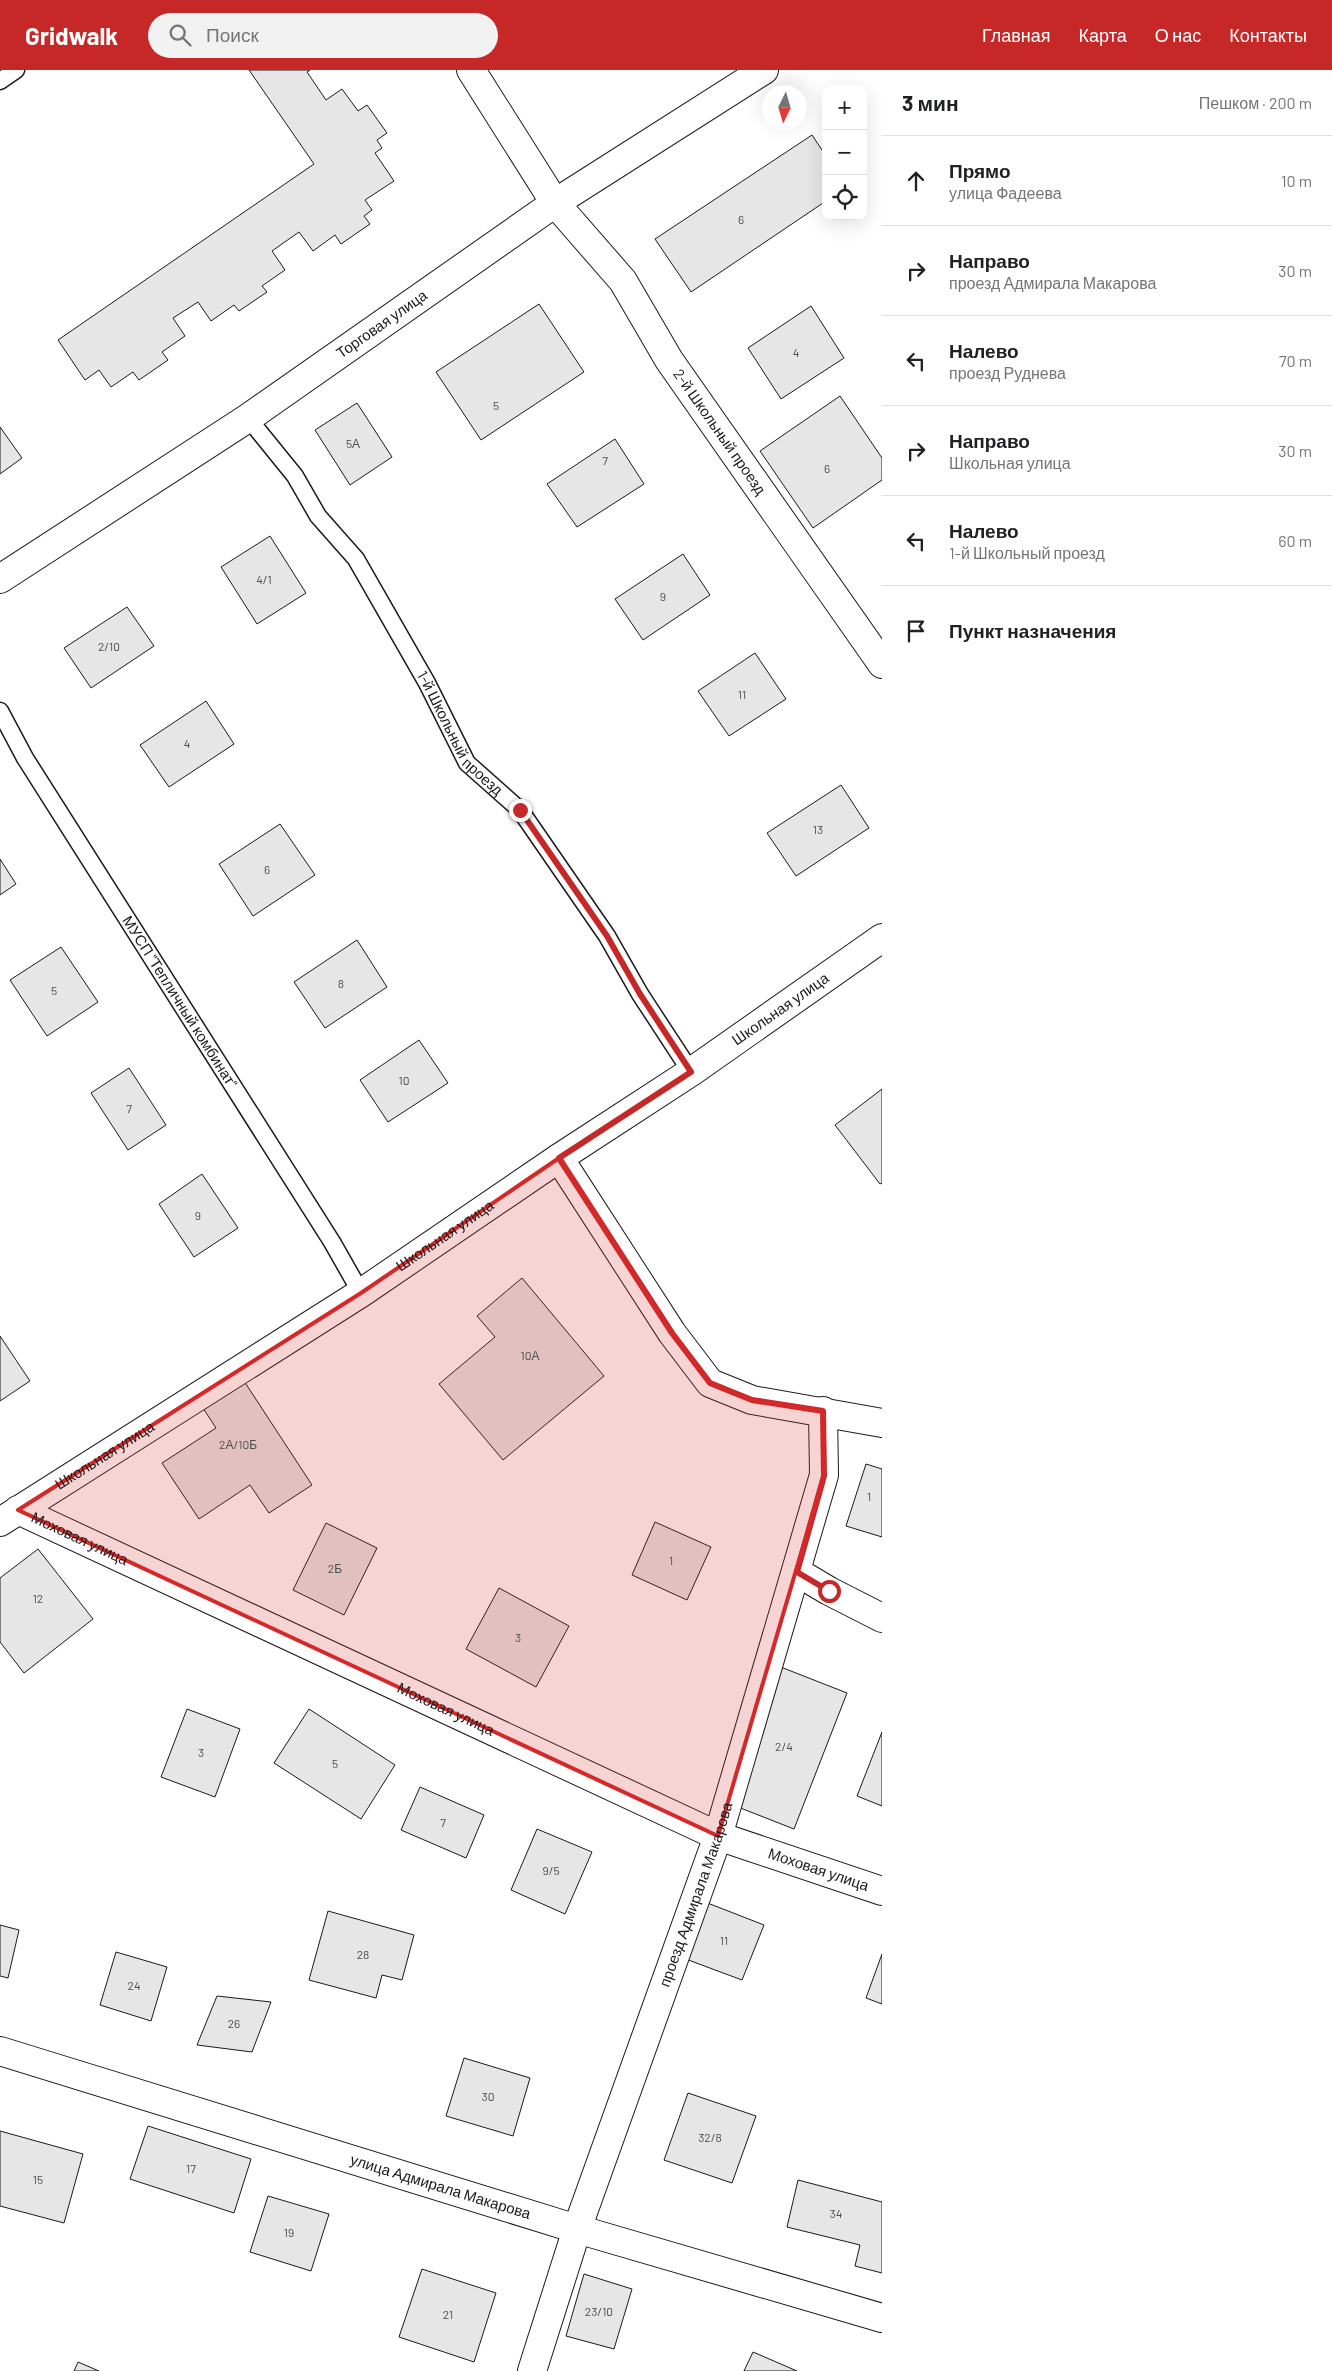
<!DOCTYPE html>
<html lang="ru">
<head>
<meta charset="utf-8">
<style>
	body { margin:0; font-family:Barlow,sans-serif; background:#f2f2f2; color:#202124 }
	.controls { position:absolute; right:15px; top:15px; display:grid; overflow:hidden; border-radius:10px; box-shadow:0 5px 20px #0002 }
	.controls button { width:45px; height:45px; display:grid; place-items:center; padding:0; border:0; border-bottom:1px solid #e0e0e0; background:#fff; color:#202124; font:25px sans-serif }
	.compass { position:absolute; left:762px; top:15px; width:45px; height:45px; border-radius:50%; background:#fff; box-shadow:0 5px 20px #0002; rotate:185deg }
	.stop { position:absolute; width:15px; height:15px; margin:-11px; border:4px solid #c62828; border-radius:50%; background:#fff }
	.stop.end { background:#c62828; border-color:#fff; box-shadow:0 1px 5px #0008 }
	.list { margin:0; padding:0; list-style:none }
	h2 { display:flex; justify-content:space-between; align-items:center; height:65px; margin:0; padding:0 20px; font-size:21px }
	h2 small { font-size:16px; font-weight:400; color:#757577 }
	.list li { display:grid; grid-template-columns:32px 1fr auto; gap:15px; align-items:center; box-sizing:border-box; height:90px; padding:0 20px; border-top:1px solid #e0e0e0 }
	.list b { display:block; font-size:19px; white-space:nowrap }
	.list p { margin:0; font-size:16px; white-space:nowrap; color:#757577 }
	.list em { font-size:16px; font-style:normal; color:#757577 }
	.icon { flex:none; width:28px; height:28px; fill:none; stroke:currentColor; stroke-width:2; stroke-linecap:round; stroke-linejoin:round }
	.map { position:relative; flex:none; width:882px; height:2301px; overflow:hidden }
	header { display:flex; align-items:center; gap:30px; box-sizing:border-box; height:70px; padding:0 25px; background:#c62828; color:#fff }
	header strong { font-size:24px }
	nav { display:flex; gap:28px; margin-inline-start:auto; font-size:18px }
	.search { width:350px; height:45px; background:#f2f2f2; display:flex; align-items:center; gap:12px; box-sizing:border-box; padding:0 18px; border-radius:28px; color:#757577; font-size:19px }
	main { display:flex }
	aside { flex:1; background:#fff }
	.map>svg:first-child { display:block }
	.building { fill:#e6e6e6; stroke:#1a1a1a }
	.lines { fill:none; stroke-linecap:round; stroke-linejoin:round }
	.service-casing { stroke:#1a1a1a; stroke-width:19 }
	.minor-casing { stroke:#1a1a1a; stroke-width:30 }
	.service { stroke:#fff; stroke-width:16 }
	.minor { stroke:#fff; stroke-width:28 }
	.route { stroke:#c62828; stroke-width:6 }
	.marked { fill:#d62828; fill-opacity:0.2; stroke:#d62828; stroke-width:4; stroke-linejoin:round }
	.labels { text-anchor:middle; stroke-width:4; stroke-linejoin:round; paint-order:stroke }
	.number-label { font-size:12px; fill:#4d4d4d }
	.street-label { font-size:15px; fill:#1a1a1a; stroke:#fff }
</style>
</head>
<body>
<header>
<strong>Gridwalk</strong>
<div class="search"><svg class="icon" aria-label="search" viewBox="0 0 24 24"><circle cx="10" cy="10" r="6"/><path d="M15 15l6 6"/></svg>Поиск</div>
<nav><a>Главная</a><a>Карта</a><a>О нас</a><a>Контакты</a></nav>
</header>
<main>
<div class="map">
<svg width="882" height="2301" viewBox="0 0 882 2301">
	<rect width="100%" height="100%" fill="#fff"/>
	<path class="building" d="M249,0H310L307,2L326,30L342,19L358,41L367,35L387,63L377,70L382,78L375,83L394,111L365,130L372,140L364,146L370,154L341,174L335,165L313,181L299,162L272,181L285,200L262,216L267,222L239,241L234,235L211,251L198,232L173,248L185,266L162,282L168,290L139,310L133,302L111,317L99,300L85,310L58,270L314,94Z
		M812,65L826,86V131L691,222L655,169Z
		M539,234L584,302L481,370L436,302Z
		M811,236L844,288L781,329L748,278Z
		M840,326L882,388V410L813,458L760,381Z
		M357,333L392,387L350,415L315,360Z
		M0,357L22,388L0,404Z
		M615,369L644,414L577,457L547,414Z
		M270,466L306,523L257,554L221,497Z
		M683,484L710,525L643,570L615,529Z
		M127,537L154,576L91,618L64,578Z
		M755,583L786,629L729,666L698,621Z
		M206,631L234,674L169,717L140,675Z
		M841,715L869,758L796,806L767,763Z
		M280,754L315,805L253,846L219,794Z
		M0,789L16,814L0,825Z
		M357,870L387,917L325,958L294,912Z
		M61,877L98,932L47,966L10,910Z
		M419,970L448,1013L388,1052L360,1010Z
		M129,998L166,1055L128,1080L91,1023Z
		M882,1019V1113L880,1114L835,1055Z
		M202,1104L238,1158L194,1187L159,1134Z
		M522,1208L604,1306L503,1390L439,1314L495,1267L477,1246Z
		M0,1266L30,1311L0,1331Z
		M244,1311L312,1415L269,1443L250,1415L199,1449L162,1393L216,1358L203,1338Z
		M866,1394L882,1399V1467L846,1456Z
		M655,1452L711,1477L687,1530L632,1505Z
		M326,1453L377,1478L344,1545L293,1520Z
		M38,1479L93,1549L24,1603L0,1572V1508Z
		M499,1518L569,1556L536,1617L466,1579Z
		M773,1594L847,1623L794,1759L720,1730Z
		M187,1639L240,1659L215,1727L161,1707Z
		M309,1639L395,1695L361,1749L274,1693Z
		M882,1662V1736L857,1726Z
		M420,1717L484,1745L466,1788L401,1760Z
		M537,1759L592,1782L565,1844L511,1820Z
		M705,1832L764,1855L742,1910L683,1888Z
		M328,1841L414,1865L402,1910L382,1905L376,1928L309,1910Z
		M0,1855L19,1860L8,1908L0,1906Z
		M116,1882L167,1897L151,1951L100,1935Z
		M882,1884V1934L866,1928Z
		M217,1926L271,1932L252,1982L197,1975Z
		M464,1988L530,2008L513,2066L446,2046Z
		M688,2023L756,2046L732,2113L664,2090Z
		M148,2056L251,2089L234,2143L130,2109Z
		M0,2061L83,2084L64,2153L0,2136Z
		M798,2110L882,2132V2203L855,2196L860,2175L787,2157Z
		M268,2126L329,2144L311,2201L250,2182Z
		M422,2199L496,2223L474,2292L399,2267Z
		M584,2204L632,2219L614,2279L566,2266Z
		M753,2282L797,2301H744Z
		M78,2292L99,2301H74Z"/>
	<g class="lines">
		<g class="service-casing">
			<g id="service">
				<path d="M0,11L16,0"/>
				<path id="s1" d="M248,348L295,406L318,446L356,489L427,613L467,693L520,740L607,866L640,924L691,1002"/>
				<path id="s2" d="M0,641L25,688L332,1172L361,1223"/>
			</g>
		</g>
		<g class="minor-casing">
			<g id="minor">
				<path id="s3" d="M471,0L555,133L623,211L669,290L882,594"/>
				<path id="s4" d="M0,509L248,348L555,133L764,0"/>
				<path d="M559,1088L672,1263L710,1313L752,1330L882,1353"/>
				<path id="s5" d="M18,1440L718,1766L882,1821"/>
				<path id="s6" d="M0,1452L361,1223L559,1088L691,1002L882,868"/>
				<path d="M797,1502L829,1521L882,1548"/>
				<path id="s7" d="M0,1981L577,2159L882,2248"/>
				<path id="s8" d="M532,2301L577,2159L718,1766L824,1405L823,1341"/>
			</g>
		</g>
		<use href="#service" class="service"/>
		<use href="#minor" class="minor"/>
	</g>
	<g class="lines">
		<path class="route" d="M520,740L607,866L640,924L691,1002L559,1088L672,1263L710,1313L752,1330L823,1341L824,1406L797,1502L829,1521"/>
	</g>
	<path class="marked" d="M559,1088L672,1263L710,1313L752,1330L823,1341L824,1405L718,1766L18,1440L361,1223Z"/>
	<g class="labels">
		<g class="number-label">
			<text x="741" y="154">6</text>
			<text x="796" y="287">4</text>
			<text x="496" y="340">5</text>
			<text x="353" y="378">5А</text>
			<text x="605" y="395">7</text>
			<text x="827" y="403">6</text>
			<text x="264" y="514">4/1</text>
			<text x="663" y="531">9</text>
			<text x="109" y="581">2/10</text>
			<text x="742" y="629">11</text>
			<text x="187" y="678">4</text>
			<text x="818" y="764">13</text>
			<text x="267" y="804">6</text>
			<text x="341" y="918">8</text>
			<text x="54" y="925">5</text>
			<text x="404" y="1015">10</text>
			<text x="129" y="1043">7</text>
			<text x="198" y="1150">9</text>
			<text x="530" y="1290">10А</text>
			<text x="238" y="1379">2А/10Б</text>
			<text x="869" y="1431">1</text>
			<text x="671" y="1495">1</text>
			<text x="335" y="1503">2Б</text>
			<text x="38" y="1533">12</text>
			<text x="518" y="1572">3</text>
			<text x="784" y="1681">2/4</text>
			<text x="201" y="1687">3</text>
			<text x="335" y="1698">5</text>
			<text x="443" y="1757">7</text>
			<text x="551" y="1805">9/5</text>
			<text x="724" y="1875">11</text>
			<text x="363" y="1889">28</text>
			<text x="134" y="1920">24</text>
			<text x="234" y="1958">26</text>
			<text x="488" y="2031">30</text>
			<text x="710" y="2072">32/8</text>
			<text x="191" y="2103">17</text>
			<text x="38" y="2114">15</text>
			<text x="836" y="2148">34</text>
			<text x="289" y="2167">19</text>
			<text x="599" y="2246">23/10</text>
			<text x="448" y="2249">21</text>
		</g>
		<g class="street-label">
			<text dy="5" stroke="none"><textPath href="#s4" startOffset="459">Торговая улица</textPath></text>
			<text dy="5" stroke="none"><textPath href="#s3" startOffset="440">2-й Школьный проезд</textPath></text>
			<text dy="5" stroke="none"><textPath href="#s1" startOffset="382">1-й Школьный проезд</textPath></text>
			<text dy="5" stroke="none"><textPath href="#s2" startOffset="342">МУСП "Тепличный комбинат"</textPath></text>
			<text dy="5" stroke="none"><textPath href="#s6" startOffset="934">Школьная улица</textPath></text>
			<text dy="5" stroke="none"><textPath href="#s6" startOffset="529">Школьная улица</textPath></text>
			<text dy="5" stroke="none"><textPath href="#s6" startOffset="124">Школьная улица</textPath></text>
			<text dy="5" stroke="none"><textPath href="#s5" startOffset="68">Моховая улица</textPath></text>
			<text dy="5" stroke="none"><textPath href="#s5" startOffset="472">Моховая улица</textPath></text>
			<text dy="5" stroke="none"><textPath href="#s5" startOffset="878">Моховая улица</textPath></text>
			<text dy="5" stroke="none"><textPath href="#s8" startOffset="504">проезд Адмирала Макарова</textPath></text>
			<text dy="5" stroke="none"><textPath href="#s7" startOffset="461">улица Адмирала Макарова</textPath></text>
		</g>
	</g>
</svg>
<div class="controls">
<button>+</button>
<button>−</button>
<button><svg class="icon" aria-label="locate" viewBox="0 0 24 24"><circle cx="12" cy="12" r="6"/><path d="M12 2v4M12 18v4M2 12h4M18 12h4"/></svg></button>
</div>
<svg class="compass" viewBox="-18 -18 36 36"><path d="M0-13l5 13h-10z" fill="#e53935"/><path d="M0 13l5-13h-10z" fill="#757577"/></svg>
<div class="stop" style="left:829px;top:1521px"></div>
<div class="stop end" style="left:520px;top:740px"></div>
</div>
<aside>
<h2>3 мин<small>Пешком · 200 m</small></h2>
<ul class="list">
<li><svg class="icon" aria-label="ahead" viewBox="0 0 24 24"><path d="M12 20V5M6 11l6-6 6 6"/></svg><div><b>Прямо</b><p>улица Фадеева</p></div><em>10 m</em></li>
<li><svg class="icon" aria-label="right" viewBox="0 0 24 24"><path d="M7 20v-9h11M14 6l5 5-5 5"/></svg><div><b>Направо</b><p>проезд Адмирала Макарова</p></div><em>30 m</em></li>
<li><svg class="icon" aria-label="left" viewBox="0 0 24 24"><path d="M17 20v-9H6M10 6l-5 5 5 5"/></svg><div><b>Налево</b><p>проезд Руднева</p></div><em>70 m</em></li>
<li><svg class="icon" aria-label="right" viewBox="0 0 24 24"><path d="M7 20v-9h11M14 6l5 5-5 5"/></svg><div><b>Направо</b><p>Школьная улица</p></div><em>30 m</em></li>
<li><svg class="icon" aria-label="left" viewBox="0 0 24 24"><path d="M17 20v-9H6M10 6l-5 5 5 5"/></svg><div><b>Налево</b><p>1-й Школьный проезд</p></div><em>60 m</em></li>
<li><svg class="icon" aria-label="arrive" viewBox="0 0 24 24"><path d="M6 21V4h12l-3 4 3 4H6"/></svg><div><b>Пункт назначения</b></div></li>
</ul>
</aside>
</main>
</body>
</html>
